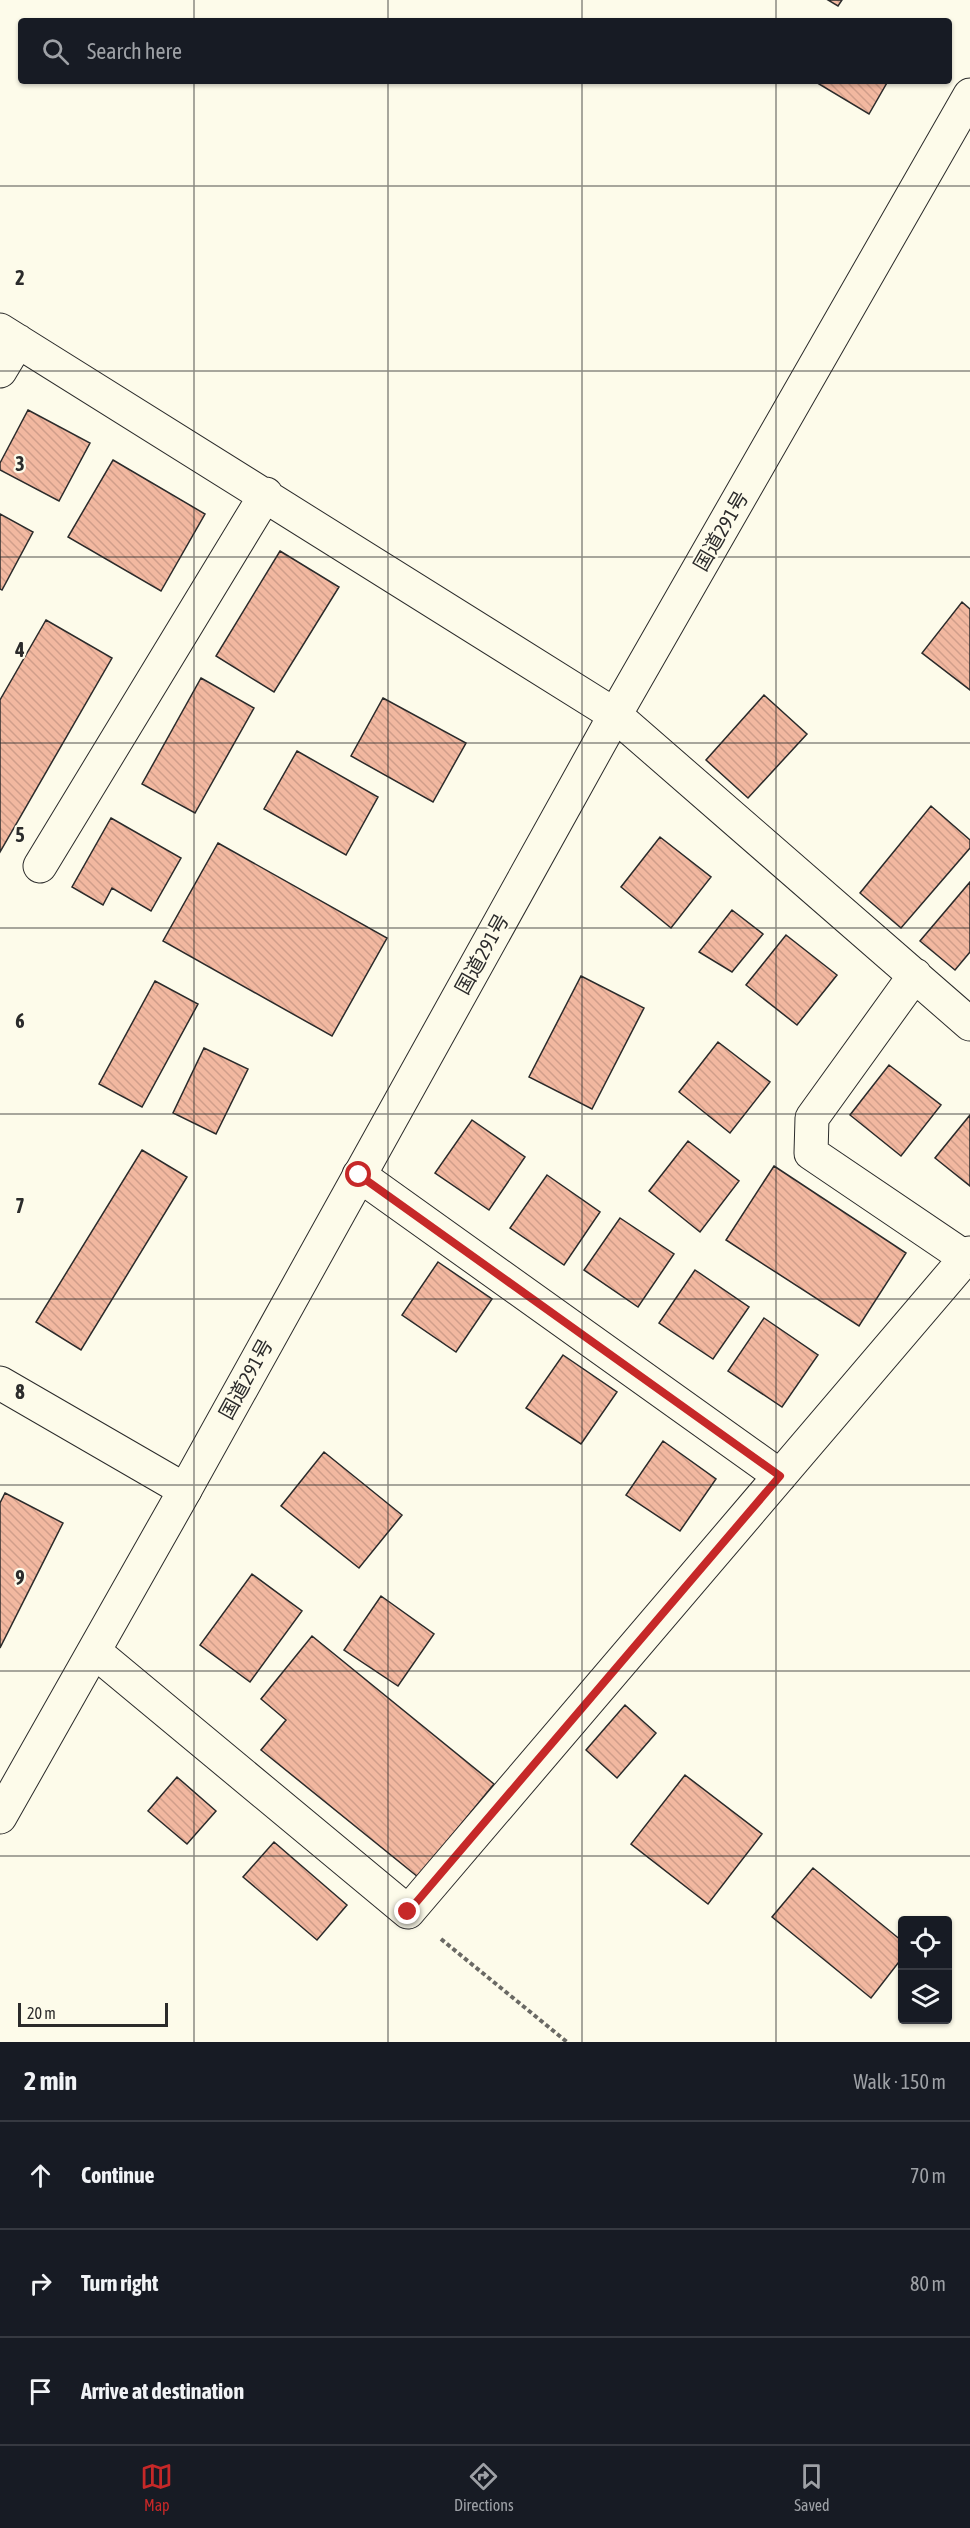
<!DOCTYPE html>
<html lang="en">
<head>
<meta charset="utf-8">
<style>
	body { margin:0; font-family:"Asap Condensed","Noto Sans JP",sans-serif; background:#20242c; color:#f1f3f6 }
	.controls { position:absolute; right:18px; bottom:18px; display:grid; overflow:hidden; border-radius:6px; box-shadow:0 2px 4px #0004 }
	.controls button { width:54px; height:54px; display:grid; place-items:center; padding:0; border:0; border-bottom:2px solid #363941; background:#171b24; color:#f1f3f6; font:30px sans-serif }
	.scale { position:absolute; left:18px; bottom:15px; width:150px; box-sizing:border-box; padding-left:6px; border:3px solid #2b2b2b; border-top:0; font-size:16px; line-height:21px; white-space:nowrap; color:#2b2b2b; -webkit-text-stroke:4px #fdfbea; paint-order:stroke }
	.stop { position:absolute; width:18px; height:18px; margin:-14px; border:4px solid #c62828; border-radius:50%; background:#fff }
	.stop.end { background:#c62828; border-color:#fff; box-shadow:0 2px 6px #0008 }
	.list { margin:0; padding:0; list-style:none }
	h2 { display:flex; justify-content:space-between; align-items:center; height:78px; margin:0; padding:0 24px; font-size:26px }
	h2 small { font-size:20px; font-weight:400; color:#9ea1a6 }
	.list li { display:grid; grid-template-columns:39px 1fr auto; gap:18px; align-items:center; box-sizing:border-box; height:108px; padding:0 24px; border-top:2px solid #363941 }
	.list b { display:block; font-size:22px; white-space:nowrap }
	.list em { font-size:20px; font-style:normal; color:#9ea1a6 }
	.icon { flex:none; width:33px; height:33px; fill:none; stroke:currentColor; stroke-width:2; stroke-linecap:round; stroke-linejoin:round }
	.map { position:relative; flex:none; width:970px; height:2042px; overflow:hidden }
	.search { position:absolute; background:#171b24; box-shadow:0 2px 4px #0004; left:18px; right:18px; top:18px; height:66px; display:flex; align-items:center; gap:15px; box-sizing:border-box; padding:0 21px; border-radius:6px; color:#9ea1a6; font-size:22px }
	.sheet { height:402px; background:#171b24 }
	nav { display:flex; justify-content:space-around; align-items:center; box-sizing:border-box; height:84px; border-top:2px solid #363941; background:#171b24; font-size:16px; color:#9ea1a6 }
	nav a { display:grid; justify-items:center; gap:3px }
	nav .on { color:#c62828 }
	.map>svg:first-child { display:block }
	.building { fill:url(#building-back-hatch); stroke:#2b2b2b; stroke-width:1.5 }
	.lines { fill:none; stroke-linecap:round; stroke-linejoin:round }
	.street-casing { stroke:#2b2b2b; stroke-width:35 }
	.highway-casing { stroke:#2b2b2b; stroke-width:35 }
	.path { stroke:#6a6964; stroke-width:4; stroke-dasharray:4.5 3; stroke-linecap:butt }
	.street { stroke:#fdfbea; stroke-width:33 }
	.highway { stroke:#fdfbea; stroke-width:33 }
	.route { stroke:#c62828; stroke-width:8 }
	.grid { fill:none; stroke:#2b2b2b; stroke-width:1.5; stroke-opacity:0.55 }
	.labels { text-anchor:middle; stroke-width:4.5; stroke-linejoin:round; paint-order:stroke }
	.street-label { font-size:20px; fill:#2b2b2b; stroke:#fdfbea }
	.grid-label { font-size:20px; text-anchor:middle; font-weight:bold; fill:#2b2b2b; stroke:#fdfbea; stroke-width:4.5; stroke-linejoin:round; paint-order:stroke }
</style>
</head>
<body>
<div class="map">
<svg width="970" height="2042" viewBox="0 0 970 2042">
	<defs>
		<pattern id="building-back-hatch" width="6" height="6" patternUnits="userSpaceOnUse" patternTransform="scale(1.5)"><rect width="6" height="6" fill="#f2b8a0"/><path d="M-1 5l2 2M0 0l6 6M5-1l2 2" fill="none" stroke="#d09e8a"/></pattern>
	</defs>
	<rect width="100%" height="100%" fill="#fdfbea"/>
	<path class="building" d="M828,0H842L838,6Z
		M814,81H888L869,114Z
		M28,410L90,443L59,501L0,470V463Z
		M113,460L205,514L161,591L68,537Z
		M0,514L33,532L2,590L0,589Z
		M280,551L339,587L274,692L216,656Z
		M962,602L970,609V690L922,653Z
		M46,620L112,658L0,852V700Z
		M201,678L254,708L195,813L142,784Z
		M764,695L807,734L748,798L706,760Z
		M383,698L466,743L433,802L351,756Z
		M297,751L378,797L346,855L264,809Z
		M931,806L970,840V848L901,928L860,893Z
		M111,818L181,858L151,911L112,888L103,905L72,887Z
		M660,837L711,877L671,928L621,887Z
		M218,843L387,938L332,1036L163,941Z
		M970,882V952L955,970L920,941Z
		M732,910L763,934L732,972L699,952Z
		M786,935L837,975L797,1025L746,985Z
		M581,976L644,1008L592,1109L529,1077Z
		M155,981L198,1004L142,1107L99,1084Z
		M718,1042L770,1082L730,1133L679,1092Z
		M204,1048L248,1069L216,1134L173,1113Z
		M889,1065L941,1105L901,1156L850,1115Z
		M970,1115V1186L935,1158Z
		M472,1120L525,1157L489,1210L435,1173Z
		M688,1141L739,1181L700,1232L649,1191Z
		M142,1150L187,1177L81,1350L36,1322Z
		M774,1166L906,1253L859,1326L726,1240Z
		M547,1175L600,1212L564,1265L510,1228Z
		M620,1218L674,1254L638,1307L584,1270Z
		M438,1262L492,1299L456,1352L402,1315Z
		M695,1270L749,1307L713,1359L659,1323Z
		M764,1318L818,1355L782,1407L728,1371Z
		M563,1355L617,1392L581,1444L526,1408Z
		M663,1441L716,1479L680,1531L626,1495Z
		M324,1452L402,1515L359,1568L281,1506Z
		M5,1493L63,1523L0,1648V1503Z
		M252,1574L302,1611L250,1682L200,1645Z
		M381,1596L434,1634L398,1686L344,1650Z
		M312,1636L494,1784L418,1877L261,1750L286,1720L261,1699Z
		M625,1705L656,1733L617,1778L586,1750Z
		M685,1775L762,1834L708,1904L631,1844Z
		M177,1777L216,1811L187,1844L148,1811Z
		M274,1842L347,1905L317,1940L243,1877Z
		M813,1868L902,1941V1958L871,1998L772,1917Z"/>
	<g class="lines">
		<g class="street-casing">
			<path id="street" d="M0,330L615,715L970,1024
				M0,371L18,341
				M40,866L266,494
				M915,975L812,1118L811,1153L966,1258
				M359,1175L780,1476
				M0,1383L185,1490
				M95,1652L408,1912L970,1253"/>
		</g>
		<g class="highway-casing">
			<path id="highway" d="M0,1817L185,1490L615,715L970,95"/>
		</g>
		<path class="path" d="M441,1939L567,2042"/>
		<use href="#street" class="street"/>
		<use href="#highway" class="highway"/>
	</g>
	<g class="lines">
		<path class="route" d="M359,1175L780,1476L408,1912"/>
	</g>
	<path class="grid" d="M194,0V21M388,0V21M582,0V21M776,0V21M194,81V2042M388,81V2042M582,81V2042M776,81V2042M0,186H970M0,371H970M0,557H970M0,743H970M0,928H970M0,1114H970M0,1299H970M0,1485H970M0,1671H970M0,1856H970"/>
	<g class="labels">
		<g class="street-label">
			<text transform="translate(721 531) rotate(-60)" y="7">国道291号</text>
			<text transform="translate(482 954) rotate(-61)" y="7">国道291号</text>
			<text transform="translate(246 1379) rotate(-61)" y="7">国道291号</text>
		</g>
	</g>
	<g class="grid-label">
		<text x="20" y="285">2</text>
		<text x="20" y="471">3</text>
		<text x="20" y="657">4</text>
		<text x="20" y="842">5</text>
		<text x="20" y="1028">6</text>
		<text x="20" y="1213">7</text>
		<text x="20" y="1399">8</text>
		<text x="20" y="1585">9</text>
	</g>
</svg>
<div class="controls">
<button><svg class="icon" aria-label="locate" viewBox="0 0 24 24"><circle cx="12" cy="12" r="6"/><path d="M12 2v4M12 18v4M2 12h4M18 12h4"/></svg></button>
<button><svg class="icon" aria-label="layers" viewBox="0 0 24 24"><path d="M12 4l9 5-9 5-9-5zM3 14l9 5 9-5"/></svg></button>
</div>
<div class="scale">20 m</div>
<div class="stop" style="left:359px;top:1175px"></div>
<div class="stop end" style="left:408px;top:1912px"></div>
<div class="search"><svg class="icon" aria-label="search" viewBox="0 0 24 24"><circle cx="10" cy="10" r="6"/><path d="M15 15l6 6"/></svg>Search here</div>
</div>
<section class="sheet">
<h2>2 min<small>Walk · 150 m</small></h2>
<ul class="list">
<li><svg class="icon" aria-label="ahead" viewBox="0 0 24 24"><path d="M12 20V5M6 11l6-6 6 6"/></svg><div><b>Continue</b></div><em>70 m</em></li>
<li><svg class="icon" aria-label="right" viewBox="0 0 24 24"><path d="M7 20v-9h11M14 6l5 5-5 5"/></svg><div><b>Turn right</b></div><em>80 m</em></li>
<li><svg class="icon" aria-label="arrive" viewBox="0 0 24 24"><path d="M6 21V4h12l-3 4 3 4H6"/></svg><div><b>Arrive at destination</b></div></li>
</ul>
</section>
<nav>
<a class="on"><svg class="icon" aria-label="map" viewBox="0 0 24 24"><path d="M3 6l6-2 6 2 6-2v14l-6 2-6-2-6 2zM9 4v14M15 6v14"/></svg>Map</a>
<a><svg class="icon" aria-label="directions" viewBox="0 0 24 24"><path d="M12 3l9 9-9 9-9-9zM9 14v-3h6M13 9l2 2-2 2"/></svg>Directions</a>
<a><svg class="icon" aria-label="saved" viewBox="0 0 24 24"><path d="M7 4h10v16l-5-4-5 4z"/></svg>Saved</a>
</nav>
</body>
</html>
